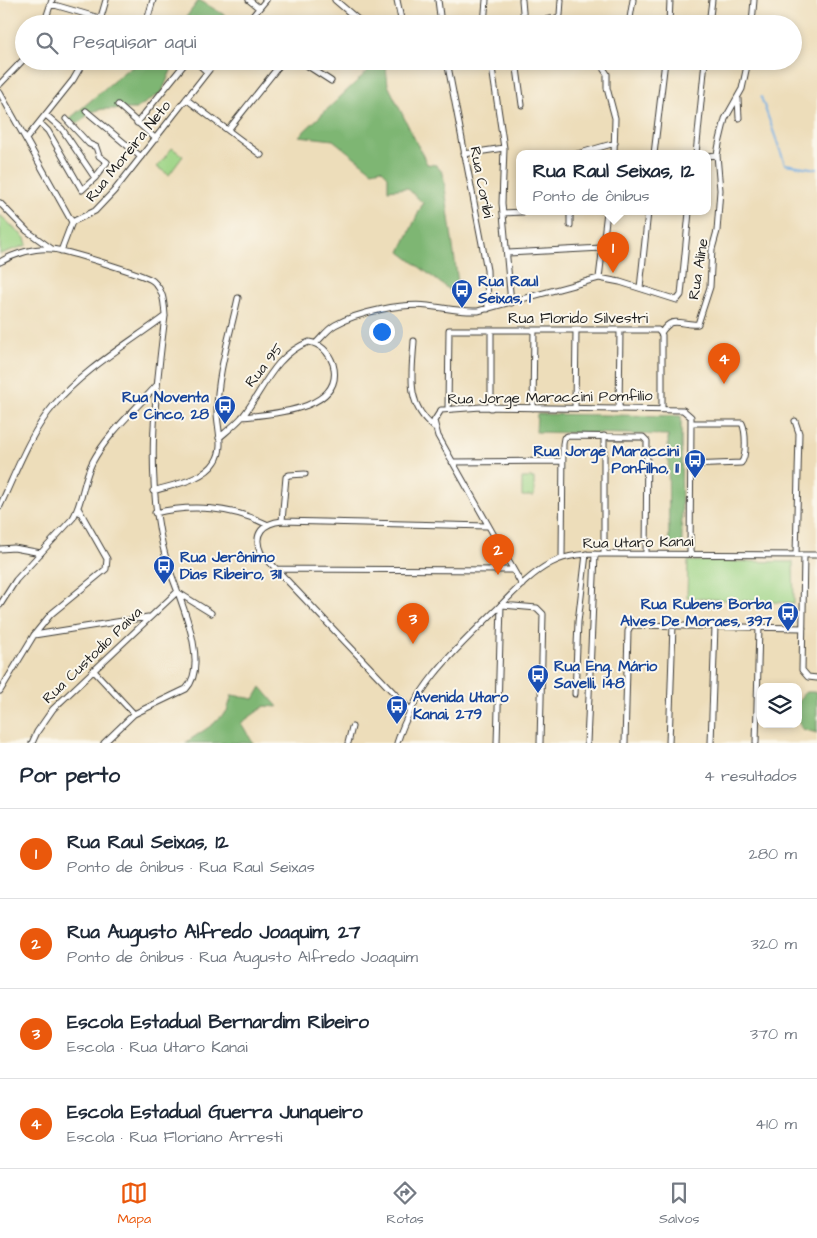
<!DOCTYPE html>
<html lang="pt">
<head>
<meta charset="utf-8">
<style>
	body { margin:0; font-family:"Architects Daughter",sans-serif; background:#f6f6f7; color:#1f2937 }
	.controls { position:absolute; right:15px; bottom:15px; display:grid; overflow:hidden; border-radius:10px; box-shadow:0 2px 8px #0003 }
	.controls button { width:45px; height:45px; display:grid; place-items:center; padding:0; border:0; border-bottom:1px solid #e0e1e3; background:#fff; color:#1f2937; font:25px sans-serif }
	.you { position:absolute; left:381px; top:331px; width:18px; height:18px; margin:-12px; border:4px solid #fff; border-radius:50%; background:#1a73e8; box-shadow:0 0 0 8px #1a73e833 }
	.badge { display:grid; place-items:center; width:32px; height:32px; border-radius:50%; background:#ea580c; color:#fff; font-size:16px; font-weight:700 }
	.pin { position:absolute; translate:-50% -41px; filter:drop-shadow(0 1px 2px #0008) }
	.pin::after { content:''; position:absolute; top:26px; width:18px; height:15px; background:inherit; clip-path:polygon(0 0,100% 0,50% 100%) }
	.popup { position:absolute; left:516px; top:150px; width:195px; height:65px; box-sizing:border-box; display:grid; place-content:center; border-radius:10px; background:#fff; filter:drop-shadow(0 1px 4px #0005); font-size:16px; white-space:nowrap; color:#747a83 }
	.popup b { font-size:19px; color:#1f2937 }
	.popup::after { content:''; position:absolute; left:50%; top:100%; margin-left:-10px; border:10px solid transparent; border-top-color:#fff }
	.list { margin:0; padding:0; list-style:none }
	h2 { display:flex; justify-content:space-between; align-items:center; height:65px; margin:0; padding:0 20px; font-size:21px }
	h2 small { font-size:16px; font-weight:400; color:#747a83 }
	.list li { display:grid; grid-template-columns:32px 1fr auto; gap:15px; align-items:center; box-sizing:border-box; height:90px; padding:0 20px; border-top:1px solid #e0e1e3 }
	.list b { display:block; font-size:19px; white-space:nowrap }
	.list p { margin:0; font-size:16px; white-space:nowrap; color:#747a83 }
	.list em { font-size:16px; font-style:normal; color:#747a83 }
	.icon { flex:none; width:28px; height:28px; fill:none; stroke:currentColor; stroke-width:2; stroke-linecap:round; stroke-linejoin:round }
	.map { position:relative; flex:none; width:817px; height:743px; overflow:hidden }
	.search { position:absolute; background:#fff; box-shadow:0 2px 8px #0003; left:15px; right:15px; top:15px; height:55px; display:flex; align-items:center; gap:12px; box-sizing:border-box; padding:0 18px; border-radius:28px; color:#747a83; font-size:19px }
	.sheet { height:425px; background:#fff }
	nav { display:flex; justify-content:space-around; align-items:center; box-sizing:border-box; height:70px; border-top:1px solid #e0e1e3; background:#fff; font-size:14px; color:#747a83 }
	nav a { display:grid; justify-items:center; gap:2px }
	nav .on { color:#ea580c }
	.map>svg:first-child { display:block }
	.green { fill:#9ed486; stroke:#5d7851 }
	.forest { fill:#7eb673; stroke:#4d6948 }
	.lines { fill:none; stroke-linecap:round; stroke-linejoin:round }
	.stream { stroke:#71aee3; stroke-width:2 }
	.minor-casing { stroke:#3b3934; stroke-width:7 }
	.minor { stroke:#fff; stroke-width:5 }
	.labels { text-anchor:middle; stroke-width:4; stroke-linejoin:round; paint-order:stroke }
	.street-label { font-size:15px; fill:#1c1c1c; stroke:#fbf7ec }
	.transit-label { font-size:15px; font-weight:bold; fill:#164399; stroke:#fbf7ec; text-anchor:start }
</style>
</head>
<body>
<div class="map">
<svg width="817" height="743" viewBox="0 0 817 743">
	<rect width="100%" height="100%" fill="#fbf7ec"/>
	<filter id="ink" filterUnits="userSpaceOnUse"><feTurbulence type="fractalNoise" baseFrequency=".02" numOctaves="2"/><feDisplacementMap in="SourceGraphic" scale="10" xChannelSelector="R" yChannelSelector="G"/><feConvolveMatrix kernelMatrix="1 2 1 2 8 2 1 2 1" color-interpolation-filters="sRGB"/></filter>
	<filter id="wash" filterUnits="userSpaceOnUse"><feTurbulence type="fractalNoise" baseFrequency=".0096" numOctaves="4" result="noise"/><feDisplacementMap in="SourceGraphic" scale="20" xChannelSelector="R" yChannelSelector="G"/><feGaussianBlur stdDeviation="1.12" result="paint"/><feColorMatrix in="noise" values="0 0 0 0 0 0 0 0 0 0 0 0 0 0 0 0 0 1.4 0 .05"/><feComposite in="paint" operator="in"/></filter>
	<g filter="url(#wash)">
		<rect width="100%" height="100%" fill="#edddba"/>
		<path class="green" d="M172,148L183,156L169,175L157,167Z
			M0,215L25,238L27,245L0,254Z
			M522,478H534V496H522Z
			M688,561L793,562L794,603L687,598Z"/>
		<path class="forest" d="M199,0L233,20L231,24H181Z
			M143,61H175L162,92L136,109H103L91,112L79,123L68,120L124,72Z
			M384,61L390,62L386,68L388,85L427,164L436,165L443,173L460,298L400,252L423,203L407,188L388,190V176L381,169L372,171L333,140L299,136L373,66Z
			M537,414L681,416L682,545H669L668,435L536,432Z
			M261,687L278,707L265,706L241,723L253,743H185L212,725L227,711L232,695L254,699Z
			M806,692H817V733L802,729C796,719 795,699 806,692Z"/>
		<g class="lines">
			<path class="stream" d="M761,97L785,164L817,169"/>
		</g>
	</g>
	<g filter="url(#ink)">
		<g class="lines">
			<g class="minor-casing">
				<path id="minor" d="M249,0L259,8
					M335,0L363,24
					M397,0L402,24
					M438,0L441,24
					M522,0L524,24
					M51,4L120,24
					M523,23L557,18L560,15L561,0
					M752,23L754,0
					M44,24L52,0
					M99,24L106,0
					M146,24L153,0
					M246,24L266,0
					M484,24L486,0
					M629,24L633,0
					M669,24L670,0
					M709,24L712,0
					M713,24L752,21
					M195,61L207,72
					M300,61L331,81
					M447,61L487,270L488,309
					M491,61L504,148L502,203L511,303
					M516,61L522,105
					M603,68L607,74V88L615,118L614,154
					M0,84L24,59
					M0,93L72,222
					M186,99L261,155
					M738,99L739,118
					M118,105L156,139
					M86,111L141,157
					M46,115L62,129L95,178
					M40,123L48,131L82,190L95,178L107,162L99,156L96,147L89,144L66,119
					M137,123L187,61
					M228,130L283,61
					M26,139L73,80L84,61
					M464,154L504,148
					M577,154L615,143
					M654,154L665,61
					M696,154L705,61
					M707,156L717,155
					M0,203L27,231L52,249
					M570,212V225
					M503,213L523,212
					M61,251L72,222L95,211L114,191L216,61
					M508,253L602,248
					M0,262C14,254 35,247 52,249C64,250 146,275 153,281C164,291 164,303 165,316C155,397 144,479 166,559C175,590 212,662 186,689L134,714L104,743
					M599,278L607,212
					M640,288L648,212
					M661,333C673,314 681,326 698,324L710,287L712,249L717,231L720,190L717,155L719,144L725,119L742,89L748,61
					M414,341C412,374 405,404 434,427
					M316,343C322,337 328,329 335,325C358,312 403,303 428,306C446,308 460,312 478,311L599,278L620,282L677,300L681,295L689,212
					M575,407L576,330
					M448,408L449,330H658L662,335V408
					M491,408V330
					M533,408L534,330
					M619,408L620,330
					M795,421L799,433L796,555
					M219,438C227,431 236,424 243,416C263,390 275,354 309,342C321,344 329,353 333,364C346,410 271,414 242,417
					M452,462L562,461
					M690,465L741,463C747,457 746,431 742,423H691
					M153,491C172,485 204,480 215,462C225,448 217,427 217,412C217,374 230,335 238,298
					M0,506C16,472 30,433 54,405C84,369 128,344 165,316
					M155,513C192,504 232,507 266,524
					M282,521L286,477L289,475L305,474
					M0,549L14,548L41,553
					M604,554V436
					M804,555L802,670L808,677L817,678
					M562,558L563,444L564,438L568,436L643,437L647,441L646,554
					M276,569L512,570
					M522,585L438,436L434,421L441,410L481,407L683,410L691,417V423L690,554
					M0,605L16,580L73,518C83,501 83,481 92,463C107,434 135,410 156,386
					M502,605L537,608L543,614L540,743
					M34,635L148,617
					M93,670L134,714
					M0,691L34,635L51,614L106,569L107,559L78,508
					M575,694L578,622L586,554
					M410,710L261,553C252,533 264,523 282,521L487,526
					M32,743L37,732L53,709L177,592L211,613
					M348,743L352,727
					M397,743C415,686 455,650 496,610C513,593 530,574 551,563C568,554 586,554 604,554L817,555
					M497,743L501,605
					M587,743L595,554
					M625,743L628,631L631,625L803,628
					M669,743L673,625
					M711,743L715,626
					M756,743L759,627"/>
			</g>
			<use href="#minor" class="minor"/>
		</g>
	</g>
	<defs>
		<g id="bus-pin" transform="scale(1.125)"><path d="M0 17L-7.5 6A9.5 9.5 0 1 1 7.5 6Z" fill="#1a4fb4" stroke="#fbf7ec"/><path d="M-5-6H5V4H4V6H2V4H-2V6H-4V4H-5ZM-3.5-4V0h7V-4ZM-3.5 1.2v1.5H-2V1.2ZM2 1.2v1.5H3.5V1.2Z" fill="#fff"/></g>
	</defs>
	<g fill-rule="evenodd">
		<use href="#bus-pin" x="462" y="290"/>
		<use href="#bus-pin" x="225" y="406"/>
		<use href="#bus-pin" x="695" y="460"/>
		<use href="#bus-pin" x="164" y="566"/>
		<use href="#bus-pin" x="788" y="613"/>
		<use href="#bus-pin" x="538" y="675"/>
		<use href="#bus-pin" x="397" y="706"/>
	</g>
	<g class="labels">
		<g class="street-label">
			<text transform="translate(128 151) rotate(-51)" y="5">Rua Moreira Neto</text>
			<text transform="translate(482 182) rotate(79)" y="5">Rua Coribi</text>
			<text transform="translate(698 269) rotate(-81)" y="5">Rua Aline</text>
			<text x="578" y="323">Rua Florido Silvestri</text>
			<text transform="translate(264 365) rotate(-51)" y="5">Rua 95</text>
			<text transform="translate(550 397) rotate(-1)" y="5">Rua Jorge Maraccini Pomfilio</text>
			<text transform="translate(638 542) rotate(-1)" y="5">Rua Utaro Kanai</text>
			<text transform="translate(92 655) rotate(-44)" y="5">Rua Custodio Paiva</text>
		</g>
		<g class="transit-label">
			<text x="478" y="286">Rua Raul<tspan x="478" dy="17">Seixas, 1</tspan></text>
			<text x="209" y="402" text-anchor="end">Rua Noventa<tspan x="209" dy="17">e Cinco, 28</tspan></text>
			<text x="679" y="456" text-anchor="end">Rua Jorge Maraccini<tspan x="679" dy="17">Ponfilho, 11</tspan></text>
			<text x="180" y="562">Rua Jerônimo<tspan x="180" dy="17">Dias Ribeiro, 311</tspan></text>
			<text x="772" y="609" text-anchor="end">Rua Rubens Borba<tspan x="772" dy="17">Alves De Moraes, 397</tspan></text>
			<text x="554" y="671">Rua Eng. Mário<tspan x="554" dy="17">Savelli, 148</tspan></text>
			<text x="413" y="702">Avenida Utaro<tspan x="413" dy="17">Kanai, 279</tspan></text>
		</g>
	</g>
</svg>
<div class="controls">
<button><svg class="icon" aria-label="layers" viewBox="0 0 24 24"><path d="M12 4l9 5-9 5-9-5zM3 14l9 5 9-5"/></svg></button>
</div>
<div class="you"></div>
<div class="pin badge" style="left:613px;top:273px">1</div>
<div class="popup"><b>Rua Raul Seixas, 12</b>Ponto de ônibus</div>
<div class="pin badge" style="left:498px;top:575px">2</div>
<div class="pin badge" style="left:413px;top:644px">3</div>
<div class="pin badge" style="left:724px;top:384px">4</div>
<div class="search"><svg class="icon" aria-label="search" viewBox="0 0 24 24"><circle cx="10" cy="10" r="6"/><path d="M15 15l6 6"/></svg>Pesquisar aqui</div>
</div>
<section class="sheet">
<h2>Por perto<small>4 resultados</small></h2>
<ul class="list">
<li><span class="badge">1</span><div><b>Rua Raul Seixas, 12</b><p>Ponto de ônibus · Rua Raul Seixas</p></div><em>280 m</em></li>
<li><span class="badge">2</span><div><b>Rua Augusto Alfredo Joaquim, 27</b><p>Ponto de ônibus · Rua Augusto Alfredo Joaquim</p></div><em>320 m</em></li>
<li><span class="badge">3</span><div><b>Escola Estadual Bernardim Ribeiro</b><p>Escola · Rua Utaro Kanai</p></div><em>370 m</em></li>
<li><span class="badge">4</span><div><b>Escola Estadual Guerra Junqueiro</b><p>Escola · Rua Floriano Arresti</p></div><em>410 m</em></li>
</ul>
</section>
<nav>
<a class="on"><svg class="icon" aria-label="map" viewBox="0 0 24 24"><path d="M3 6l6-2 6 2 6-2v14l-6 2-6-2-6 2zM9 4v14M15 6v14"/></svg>Mapa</a>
<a><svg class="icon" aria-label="directions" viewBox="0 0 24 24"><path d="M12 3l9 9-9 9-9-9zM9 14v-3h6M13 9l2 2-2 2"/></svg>Rotas</a>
<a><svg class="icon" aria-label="saved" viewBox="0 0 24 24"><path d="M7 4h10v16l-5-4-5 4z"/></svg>Salvos</a>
</nav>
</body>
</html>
